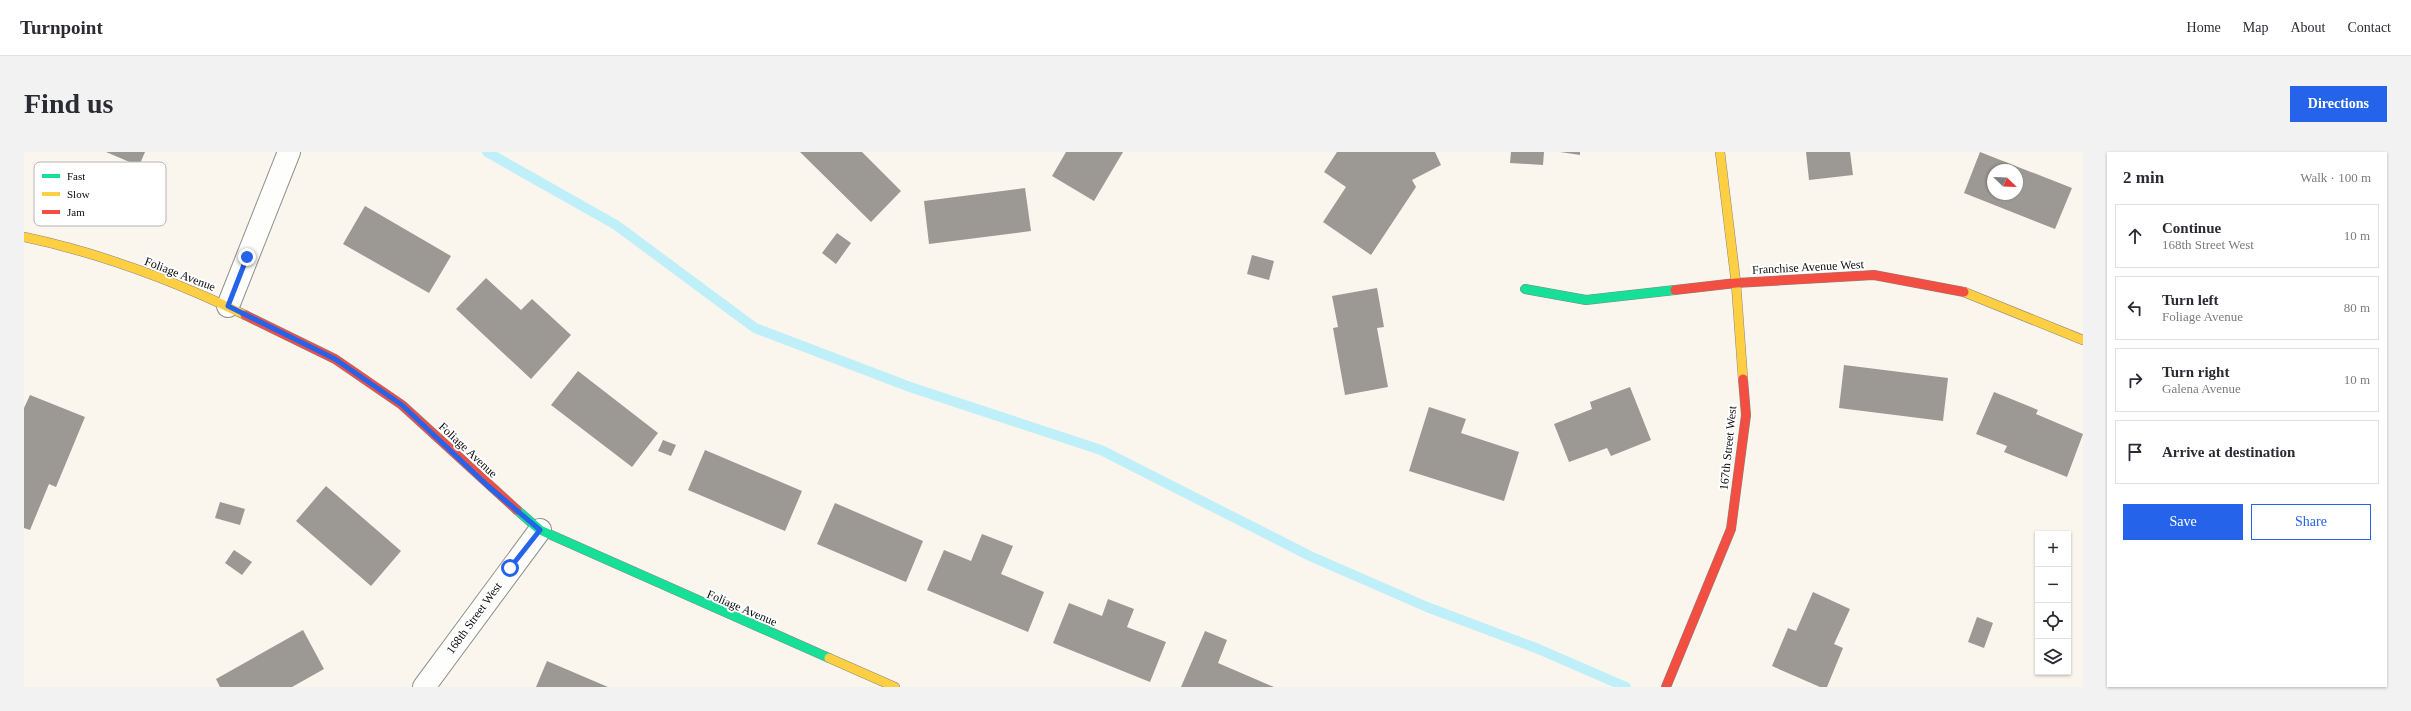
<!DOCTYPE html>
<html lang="en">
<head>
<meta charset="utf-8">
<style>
	body { margin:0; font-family:"Times New Roman",serif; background:#f2f2f3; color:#2b2b33 }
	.controls { position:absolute; right:12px; bottom:12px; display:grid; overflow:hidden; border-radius:0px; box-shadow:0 1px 3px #0004 }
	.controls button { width:36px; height:36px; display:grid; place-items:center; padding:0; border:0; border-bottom:1px solid #e1e1e2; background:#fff; color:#2b2b33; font:20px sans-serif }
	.compass { position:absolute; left:1963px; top:12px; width:36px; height:36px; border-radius:50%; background:#fff; box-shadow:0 1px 3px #0004; rotate:113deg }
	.stop { position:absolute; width:12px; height:12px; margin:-9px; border:3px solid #2563eb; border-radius:50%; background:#fff }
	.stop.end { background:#2563eb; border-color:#fff; box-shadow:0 1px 4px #0008 }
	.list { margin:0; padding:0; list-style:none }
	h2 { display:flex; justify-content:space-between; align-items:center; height:52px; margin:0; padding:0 16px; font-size:17px }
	h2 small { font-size:13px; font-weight:400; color:#7c7c81 }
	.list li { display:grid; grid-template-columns:26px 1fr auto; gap:12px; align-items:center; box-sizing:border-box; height:64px; margin:0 8px 8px; padding:0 8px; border:1px solid #e1e1e2; border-radius:0px }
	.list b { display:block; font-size:15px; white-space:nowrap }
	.list p { margin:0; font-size:13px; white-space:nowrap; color:#7c7c81 }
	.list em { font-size:13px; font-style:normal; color:#7c7c81 }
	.actions { display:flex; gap:8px; padding:12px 16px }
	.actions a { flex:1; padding:9px 0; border:1px solid #2563eb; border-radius:0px; text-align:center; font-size:14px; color:#2563eb }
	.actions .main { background:#2563eb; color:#fff }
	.icon { flex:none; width:22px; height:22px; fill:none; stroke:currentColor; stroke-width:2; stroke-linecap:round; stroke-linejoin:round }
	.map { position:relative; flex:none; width:2059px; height:535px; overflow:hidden; border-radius:0px }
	header { display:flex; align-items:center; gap:24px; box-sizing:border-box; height:56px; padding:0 20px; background:#fff; border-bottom:1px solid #e1e1e2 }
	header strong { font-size:19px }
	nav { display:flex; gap:22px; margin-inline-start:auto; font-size:14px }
	.intro { display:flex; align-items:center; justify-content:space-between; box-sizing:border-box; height:96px; padding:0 24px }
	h1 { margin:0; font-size:28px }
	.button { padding:10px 18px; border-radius:0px; background:#2563eb; color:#fff; font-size:14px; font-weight:700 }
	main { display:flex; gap:24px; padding:0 24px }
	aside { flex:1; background:#fff; border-radius:0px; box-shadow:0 1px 3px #0004 }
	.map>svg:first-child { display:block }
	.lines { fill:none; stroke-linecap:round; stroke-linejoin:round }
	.stream { stroke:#bfeff8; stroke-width:10 }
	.building { fill:#9c9894; fill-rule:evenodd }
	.street-casing { stroke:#92908c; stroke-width:24 }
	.fast-casing { stroke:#898683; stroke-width:10 }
	.slow-casing { stroke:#898683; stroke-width:10 }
	.jam-casing { stroke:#898683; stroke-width:10 }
	.street { stroke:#fefefc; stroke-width:22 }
	.fast { stroke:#16e098; stroke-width:9 }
	.slow { stroke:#ffcf43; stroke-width:9 }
	.jam { stroke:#f24e42; stroke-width:9 }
	.route { stroke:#2563eb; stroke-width:5 }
	.labels { text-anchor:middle; stroke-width:4; stroke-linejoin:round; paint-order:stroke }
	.street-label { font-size:12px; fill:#0a0a0a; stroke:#fff }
	.key { fill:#fff; stroke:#b6b6b6; stroke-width:1 }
	.key-label { font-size:11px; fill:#0a0a0a }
</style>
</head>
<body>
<header>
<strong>Turnpoint</strong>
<nav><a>Home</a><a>Map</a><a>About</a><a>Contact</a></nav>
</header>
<div class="intro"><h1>Find us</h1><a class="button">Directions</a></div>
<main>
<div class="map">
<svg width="2059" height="535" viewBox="0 0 2059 535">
	<rect width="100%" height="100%" fill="#faf5ed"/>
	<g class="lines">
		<path class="stream" d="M463,0L592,73L731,176L886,235L1077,298L1286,404L1403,455L1512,496L1602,535"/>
	</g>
	<path class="building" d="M82,0H121L115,14Z
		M776,0H838L877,39L847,70Z
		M1042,0H1099L1070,49L1028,24Z
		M1313,0H1411L1417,13L1388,28L1392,35L1347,103L1299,70L1322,35L1300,20Z
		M1487,0H1520L1519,13L1486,11Z
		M1536,0H1556V3Z
		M1782,0H1826L1829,23L1785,28Z
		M1956,0L2048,36L2031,77L1940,41ZM1969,18H1993V42H1969Z
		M1001,36L1007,79L905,92L900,49Z
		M341,54L427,104L405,141L319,92Z
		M813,81L827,91L812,112L798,101Z
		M1228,103L1250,109L1245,128L1223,122Z
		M462,126L497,158L508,147L547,183L507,227L432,157Z
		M1353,136L1360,175L1353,176L1364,235L1321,243L1309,176L1314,175L1308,144Z
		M1820,213L1924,226L1919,269L1815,256Z
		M554,219L634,281L608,315L527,253Z
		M1606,235L1627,288L1587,304L1583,296L1545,310L1530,272L1568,257L1566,250Z
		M1970,240L2014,258L2012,262L2059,282L2043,325L1980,300L1983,294L1952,282Z
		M6,243L61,265L32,335L25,332L6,378L0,376V256Z
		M1405,255L1442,267L1437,281L1495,300L1480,349L1385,319Z
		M639,288L652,293L647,304L634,299Z
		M681,298L778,339L761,379L664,338Z
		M302,334L377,399L347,434L272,369Z
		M196,350L221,357L216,373L191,366Z
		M811,351L899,389L882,430L793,392Z
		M958,382L989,394L977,422L1020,440L1004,480L903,438L920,398L947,409Z
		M210,398L228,410L218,423L201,411Z
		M1789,440L1826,457L1810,492L1819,496L1803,535H1796L1748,514L1764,476L1772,479Z
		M1084,447L1110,457L1103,475L1142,490L1126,530L1029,491L1045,451L1078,464Z
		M1953,465L1969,471L1960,496L1944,490Z
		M279,478L300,517L268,535H196L192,527Z
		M1181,479L1203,488L1194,511L1250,535H1157Z
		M523,509L584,535H512Z"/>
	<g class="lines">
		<g class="street-casing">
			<path id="street" d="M204,154L265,0
				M400,535L516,378"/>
		</g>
		<g class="fast-casing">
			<path id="fast" d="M1501,137L1562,148L1651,138
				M493,358L516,378L805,506"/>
		</g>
		<g class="slow-casing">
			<path id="slow" d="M1696,0L1712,131L1719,227
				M0,85C76,101 151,129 221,163
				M1940,140L2059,188
				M805,506L871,535"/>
		</g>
		<g class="jam-casing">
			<path id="jam" d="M1651,138L1712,131L1850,123L1940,140
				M221,163L311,207L378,253L493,358
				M1642,535L1707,377L1722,263L1719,227"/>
		</g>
		<use href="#street" class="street"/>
		<use href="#fast" class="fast"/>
		<use href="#slow" class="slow"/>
		<use href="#jam" class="jam"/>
	</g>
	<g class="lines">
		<path class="route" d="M223,105L204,154L311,207L378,253L464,334L516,378L486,416"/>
	</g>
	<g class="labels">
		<g class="street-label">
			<text transform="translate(1784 115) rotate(-3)" y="4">Franchise Avenue West</text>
			<text transform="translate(156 122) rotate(21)" y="4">Foliage Avenue</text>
			<text transform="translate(1704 296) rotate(-84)" y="4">167th Street West</text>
			<text transform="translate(444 298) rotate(43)" y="4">Foliage Avenue</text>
			<text transform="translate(718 456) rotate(23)" y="4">Foliage Avenue</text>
			<text transform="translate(450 466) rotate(-54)" y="4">168th Street West</text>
		</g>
	</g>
	<rect x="10" y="10" width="132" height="64" rx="6" class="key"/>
	<rect x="18" y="22" width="18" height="4" fill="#16e098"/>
	<rect x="18" y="40" width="18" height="4" fill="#ffcf43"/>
	<rect x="18" y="58" width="18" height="4" fill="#f24e42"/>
	<g class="key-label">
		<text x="43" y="28">Fast</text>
		<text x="43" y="46">Slow</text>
		<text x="43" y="64">Jam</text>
	</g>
</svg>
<div class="controls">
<button>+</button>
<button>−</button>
<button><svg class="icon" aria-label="locate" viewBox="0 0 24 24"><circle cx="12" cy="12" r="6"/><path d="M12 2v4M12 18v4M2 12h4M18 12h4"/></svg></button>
<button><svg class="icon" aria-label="layers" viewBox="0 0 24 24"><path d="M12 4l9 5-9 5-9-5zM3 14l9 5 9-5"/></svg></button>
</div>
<svg class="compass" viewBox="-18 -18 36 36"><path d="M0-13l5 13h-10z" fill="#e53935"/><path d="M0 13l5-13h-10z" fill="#7c7c81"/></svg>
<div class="stop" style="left:486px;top:416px"></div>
<div class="stop end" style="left:223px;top:105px"></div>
</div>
<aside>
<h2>2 min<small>Walk · 100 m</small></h2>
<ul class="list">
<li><svg class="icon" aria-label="ahead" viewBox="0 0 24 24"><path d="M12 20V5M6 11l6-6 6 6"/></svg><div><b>Continue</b><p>168th Street West</p></div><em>10 m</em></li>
<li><svg class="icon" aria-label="left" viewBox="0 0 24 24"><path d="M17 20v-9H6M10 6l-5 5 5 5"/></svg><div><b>Turn left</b><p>Foliage Avenue</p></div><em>80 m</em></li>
<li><svg class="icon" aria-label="right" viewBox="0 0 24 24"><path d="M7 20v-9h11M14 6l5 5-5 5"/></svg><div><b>Turn right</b><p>Galena Avenue</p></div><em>10 m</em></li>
<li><svg class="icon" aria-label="arrive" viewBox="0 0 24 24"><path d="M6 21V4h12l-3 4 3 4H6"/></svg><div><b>Arrive at destination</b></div></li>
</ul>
<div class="actions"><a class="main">Save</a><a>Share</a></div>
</aside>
</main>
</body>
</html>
